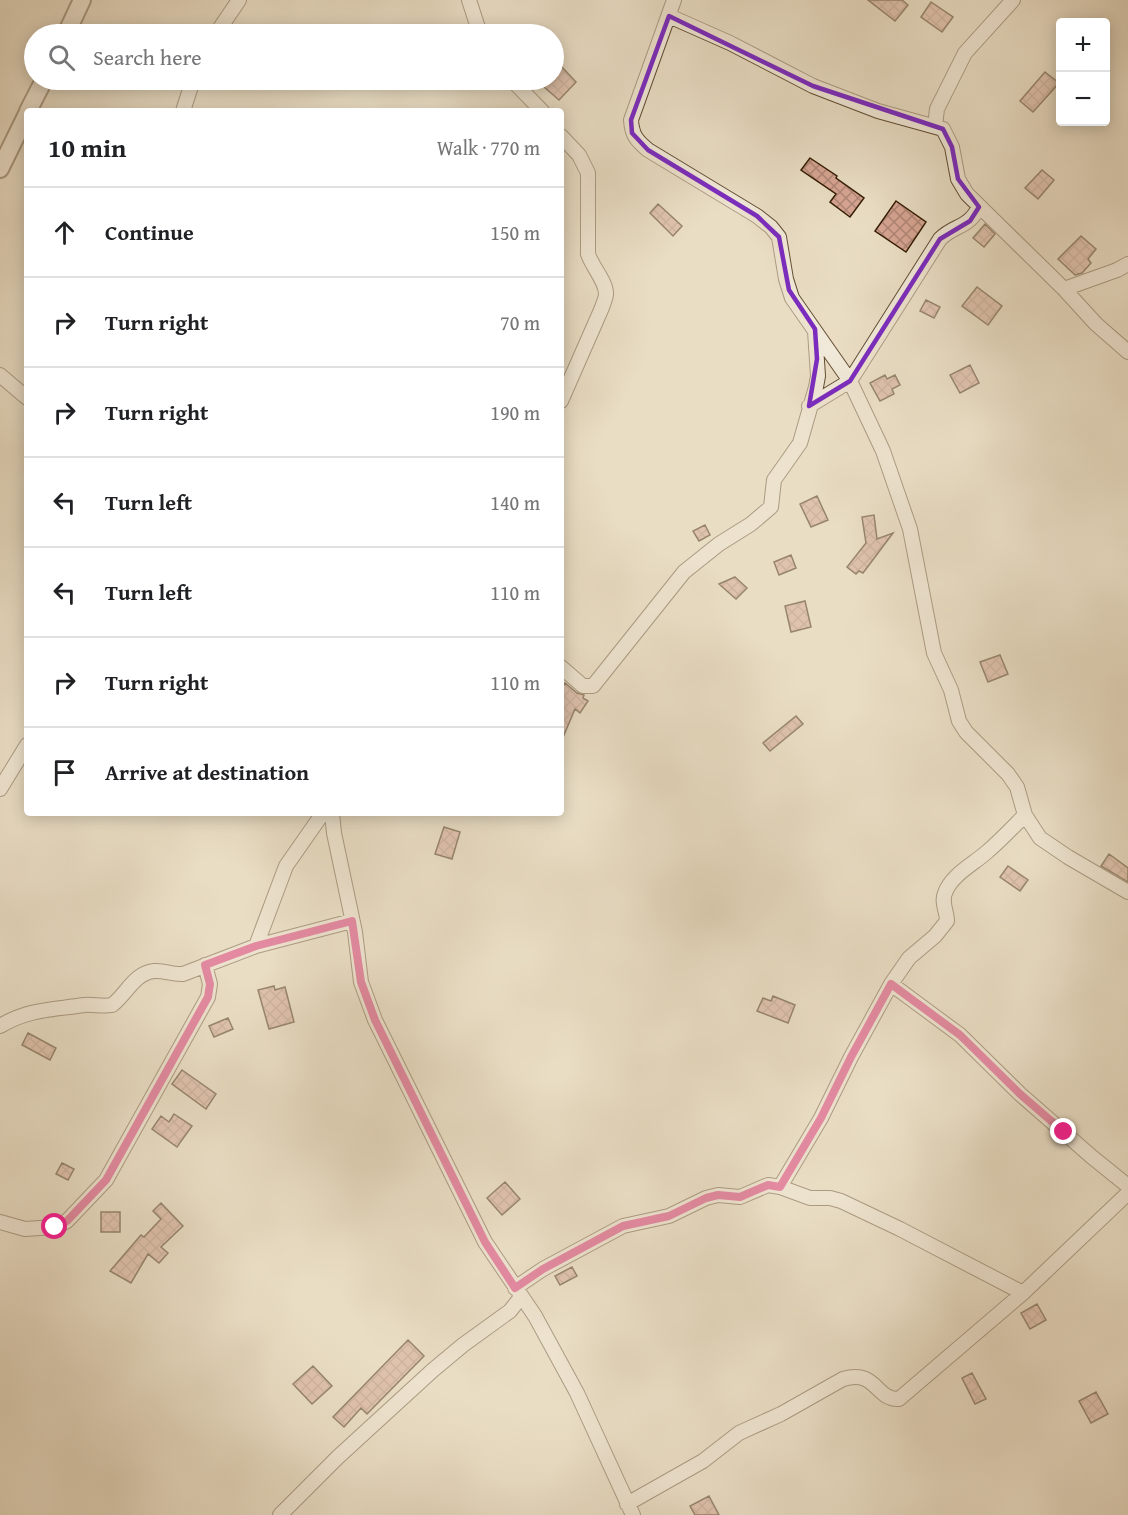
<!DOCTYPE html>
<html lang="en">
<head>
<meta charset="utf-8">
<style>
	body { margin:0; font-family:"Gentium Book Plus",serif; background:#f6f6f6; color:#202124 }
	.controls { position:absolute; right:18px; top:18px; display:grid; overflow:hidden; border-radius:6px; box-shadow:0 3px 15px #0003 }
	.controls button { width:54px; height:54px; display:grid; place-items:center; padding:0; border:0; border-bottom:2px solid #e0e0e0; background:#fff; color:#202124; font:30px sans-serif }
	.stop { position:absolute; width:18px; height:18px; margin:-14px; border:4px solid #db2777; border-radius:50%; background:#fff }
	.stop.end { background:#db2777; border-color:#fff; box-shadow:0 2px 6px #0008 }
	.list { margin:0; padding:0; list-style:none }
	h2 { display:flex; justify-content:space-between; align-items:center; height:78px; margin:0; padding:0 24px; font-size:26px }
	h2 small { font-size:20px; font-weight:400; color:#757577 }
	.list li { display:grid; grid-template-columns:39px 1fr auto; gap:18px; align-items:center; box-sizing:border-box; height:90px; padding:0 24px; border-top:2px solid #e0e0e0 }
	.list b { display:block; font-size:22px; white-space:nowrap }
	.list em { font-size:20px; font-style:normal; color:#757577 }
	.icon { flex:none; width:33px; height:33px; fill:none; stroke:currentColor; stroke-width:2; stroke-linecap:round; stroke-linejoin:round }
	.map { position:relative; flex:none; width:1128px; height:1515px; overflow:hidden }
	.search { position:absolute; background:#fff; box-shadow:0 3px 15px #0003; left:24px; top:24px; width:540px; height:66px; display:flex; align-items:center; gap:15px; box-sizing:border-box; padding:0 21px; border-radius:33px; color:#757577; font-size:22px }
	.panel { position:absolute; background:#fff; box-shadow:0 3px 15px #0003; left:24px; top:108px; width:540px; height:708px; border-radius:6px }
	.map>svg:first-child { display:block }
	.building { fill:url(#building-cross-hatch); stroke:#341d02; stroke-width:1.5 }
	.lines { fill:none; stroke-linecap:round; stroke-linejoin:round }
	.minor-casing { stroke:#614d32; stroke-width:16 }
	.tertiary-casing { stroke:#614d32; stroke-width:20 }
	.minor { stroke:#f1e9d9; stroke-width:14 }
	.tertiary { stroke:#f1e9d9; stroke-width:16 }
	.route { stroke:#db2777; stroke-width:8 }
	.marked { fill:none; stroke:#7b2cbf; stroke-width:4.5; stroke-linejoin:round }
</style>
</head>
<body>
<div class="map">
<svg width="1128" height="1515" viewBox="0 0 1128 1515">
	<defs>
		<pattern id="building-cross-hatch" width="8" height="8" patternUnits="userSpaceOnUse" patternTransform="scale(1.5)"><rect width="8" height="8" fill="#d6a492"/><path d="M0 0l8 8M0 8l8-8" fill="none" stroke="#ae8575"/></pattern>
	</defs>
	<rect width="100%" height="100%" fill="#e9ddc4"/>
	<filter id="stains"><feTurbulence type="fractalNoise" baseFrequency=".00333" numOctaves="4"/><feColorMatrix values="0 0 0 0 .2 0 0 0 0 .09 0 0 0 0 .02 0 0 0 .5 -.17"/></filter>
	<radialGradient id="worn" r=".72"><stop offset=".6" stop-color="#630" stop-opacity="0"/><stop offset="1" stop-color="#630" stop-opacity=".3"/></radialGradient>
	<path class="building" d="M868,0H902L908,5L895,21Z
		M931,2L953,17L942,32L921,17Z
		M560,65L576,82L559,100L536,80H554V73Z
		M1045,72L1059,83L1033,112L1020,101Z
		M810,158L837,176L836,178L864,198L850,217L830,202L836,194L801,170Z
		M1042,170L1054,180L1038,199L1025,188Z
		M896,201L926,222L906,252L875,231Z
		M658,204L682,226L673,236L650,213Z
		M985,224L995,234L984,247L973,238Z
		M1081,236L1096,249L1088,259L1091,263L1082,273L1075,275L1058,259Z
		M977,287L1002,306L988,325L962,306Z
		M926,300L940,307L934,318L920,311Z
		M970,365L979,383L960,393L950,375Z
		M885,375L887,379L895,375L900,385L892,389L894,394L880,401L870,383Z
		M817,496L828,520L811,527L800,504Z
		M874,515L877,539L893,533L863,573L859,571L856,574L847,567L866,543L862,517Z
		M705,525L710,535L699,541L693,531Z
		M791,555L796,568L779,575L774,562Z
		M735,577L747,588L736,599L719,584Z
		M805,601L811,627L791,632L785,606Z
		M1000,655L1008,674L988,682L980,662Z
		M565,683L577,693L584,695L583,698L588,701L580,713L575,709L561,742V689Z
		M796,716L803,724L770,751L763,743Z
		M444,827L460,832L452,859L435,854Z
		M1109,854L1128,868V882L1101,866Z
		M1008,866L1028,880L1020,891L1000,877Z
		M274,986L275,990L285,987L294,1022L269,1029L258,990Z
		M773,996L795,1005L788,1023L757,1011L763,998L771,1001Z
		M228,1018L233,1029L214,1037L209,1026Z
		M28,1033L56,1048L50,1060L22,1045Z
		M182,1070L216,1094L206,1109L172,1084Z
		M174,1114L192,1126L177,1147L152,1129L161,1116L169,1122Z
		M62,1163L74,1169L68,1180L56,1174Z
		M505,1182L520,1199L502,1215L487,1198Z
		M161,1203L183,1226L161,1247L168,1253L159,1263L148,1254L131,1283L110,1271L141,1235L144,1237L161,1219L153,1211Z
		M101,1212H120V1232H101Z
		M572,1267L577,1276L560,1285L555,1276Z
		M1037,1304L1046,1320L1030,1329L1021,1313Z
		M408,1340L424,1356L367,1414L361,1408L344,1427L333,1417Z
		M313,1366L332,1386L312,1404L293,1384Z
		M972,1373L986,1399L975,1404L962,1378Z
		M1096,1392L1108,1414L1091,1423L1079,1401Z
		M709,1496L719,1515H695L690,1506Z"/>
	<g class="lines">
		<g class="minor-casing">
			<path id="minor" d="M469,0L480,34
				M674,0L631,120C632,135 636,140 648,150L757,216L771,227L779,237L786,279L792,298L850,381L883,451L910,529L934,653L951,690L959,721L966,732L1008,774L1017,787L1025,815L1040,838L1068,857L1128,892
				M669,16L730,43L813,86L878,111L943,129L952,147L958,179L967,194L1064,289L1096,324L1128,352
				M216,34L239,0
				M512,80L542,111
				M183,111L193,80
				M935,126L937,109L965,53L1013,0
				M561,136L579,155L588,173V254C592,267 607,282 606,295C605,300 603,305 601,310L561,401
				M1064,289L1117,270L1128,264
				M0,375L27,398
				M809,406L850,381L940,239C955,224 968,229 979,207
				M561,667L583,686H593L684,572L719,544L751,524L771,507L774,480L800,443L816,387L818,376L815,331
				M0,789L27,745
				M332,813L334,833L355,932L361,982L375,1020L485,1242L535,1316L577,1393L633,1515
				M256,946L286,866L323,813
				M891,984L960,1035L1020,1094L1092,1157L1128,1186
				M0,1026C29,1009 51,1010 84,1005C93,1004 103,1007 112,1005C126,995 134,973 154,971C164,970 173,975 183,974L256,946L352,921
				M780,1187L821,1118L851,1057L891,984L909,958L935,936L947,921C947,912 941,902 945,893C952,874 974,864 988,851C1001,840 1013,827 1025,815
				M0,1222L25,1229L55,1227L67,1221L106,1180L208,997L210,984L205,965
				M515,1288L543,1269L623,1226L669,1216L706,1198L718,1195L740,1197L768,1185L780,1187L810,1198H830L841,1201L900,1229L1023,1293
				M627,1504L703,1461L739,1433L781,1414L843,1379C877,1369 875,1400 899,1399L1023,1293L1128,1193
				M280,1515L338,1457L433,1370L463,1345L510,1311L521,1297"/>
		</g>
		<g class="tertiary-casing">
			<path id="tertiary" d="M66,34L82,0
				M28,111L44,80
				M0,169L27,114"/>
		</g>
		<use href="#minor" class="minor"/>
		<use href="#tertiary" class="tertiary"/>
	</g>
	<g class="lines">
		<path class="route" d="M55,1227L67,1221L106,1180L208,997L210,984L205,965L256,946L352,921L361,982L375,1020L485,1242L515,1288L543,1269L623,1226L669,1216L706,1198L718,1195L740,1197L768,1185L780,1187L821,1118L851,1057L891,984L960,1035L1020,1094L1064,1132"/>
	</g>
	<path d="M0 0H1128V1515H0ZM669,16L813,86L943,129L952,147L958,179L979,207L970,221L940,239L850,381L809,406L817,359L815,329L789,290L779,237L757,216L648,150L632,133L631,120Z" fill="#e9ddc4" fill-opacity=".55" fill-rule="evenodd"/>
	<path class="marked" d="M669,16L813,86L943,129L952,147L958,179L979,207L970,221L940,239L850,381L809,406L817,359L815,329L789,290L779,237L757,216L648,150L632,133L631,120Z"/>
	<rect width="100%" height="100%" filter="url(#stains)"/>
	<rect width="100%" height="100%" fill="url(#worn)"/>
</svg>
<div class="controls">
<button>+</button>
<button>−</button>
</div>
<div class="stop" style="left:55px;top:1227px"></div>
<div class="stop end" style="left:1064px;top:1132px"></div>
<div class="search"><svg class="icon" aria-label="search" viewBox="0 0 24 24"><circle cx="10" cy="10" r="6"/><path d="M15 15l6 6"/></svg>Search here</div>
<section class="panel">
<h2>10 min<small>Walk · 770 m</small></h2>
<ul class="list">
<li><svg class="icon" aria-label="ahead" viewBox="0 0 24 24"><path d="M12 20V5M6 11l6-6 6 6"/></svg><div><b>Continue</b></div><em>150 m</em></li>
<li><svg class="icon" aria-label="right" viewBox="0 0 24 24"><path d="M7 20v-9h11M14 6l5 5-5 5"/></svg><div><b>Turn right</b></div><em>70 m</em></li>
<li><svg class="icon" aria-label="right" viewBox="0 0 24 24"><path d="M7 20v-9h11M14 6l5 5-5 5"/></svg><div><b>Turn right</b></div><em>190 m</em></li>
<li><svg class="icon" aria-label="left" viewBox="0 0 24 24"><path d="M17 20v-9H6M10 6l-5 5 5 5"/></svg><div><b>Turn left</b></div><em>140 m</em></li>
<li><svg class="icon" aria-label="left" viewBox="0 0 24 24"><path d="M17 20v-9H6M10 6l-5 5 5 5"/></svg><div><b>Turn left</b></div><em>110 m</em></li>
<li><svg class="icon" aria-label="right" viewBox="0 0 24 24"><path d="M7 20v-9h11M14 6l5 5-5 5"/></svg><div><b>Turn right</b></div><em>110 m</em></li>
<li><svg class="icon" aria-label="arrive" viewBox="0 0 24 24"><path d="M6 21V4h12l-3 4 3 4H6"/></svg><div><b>Arrive at destination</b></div></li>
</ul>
</section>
</div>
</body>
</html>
